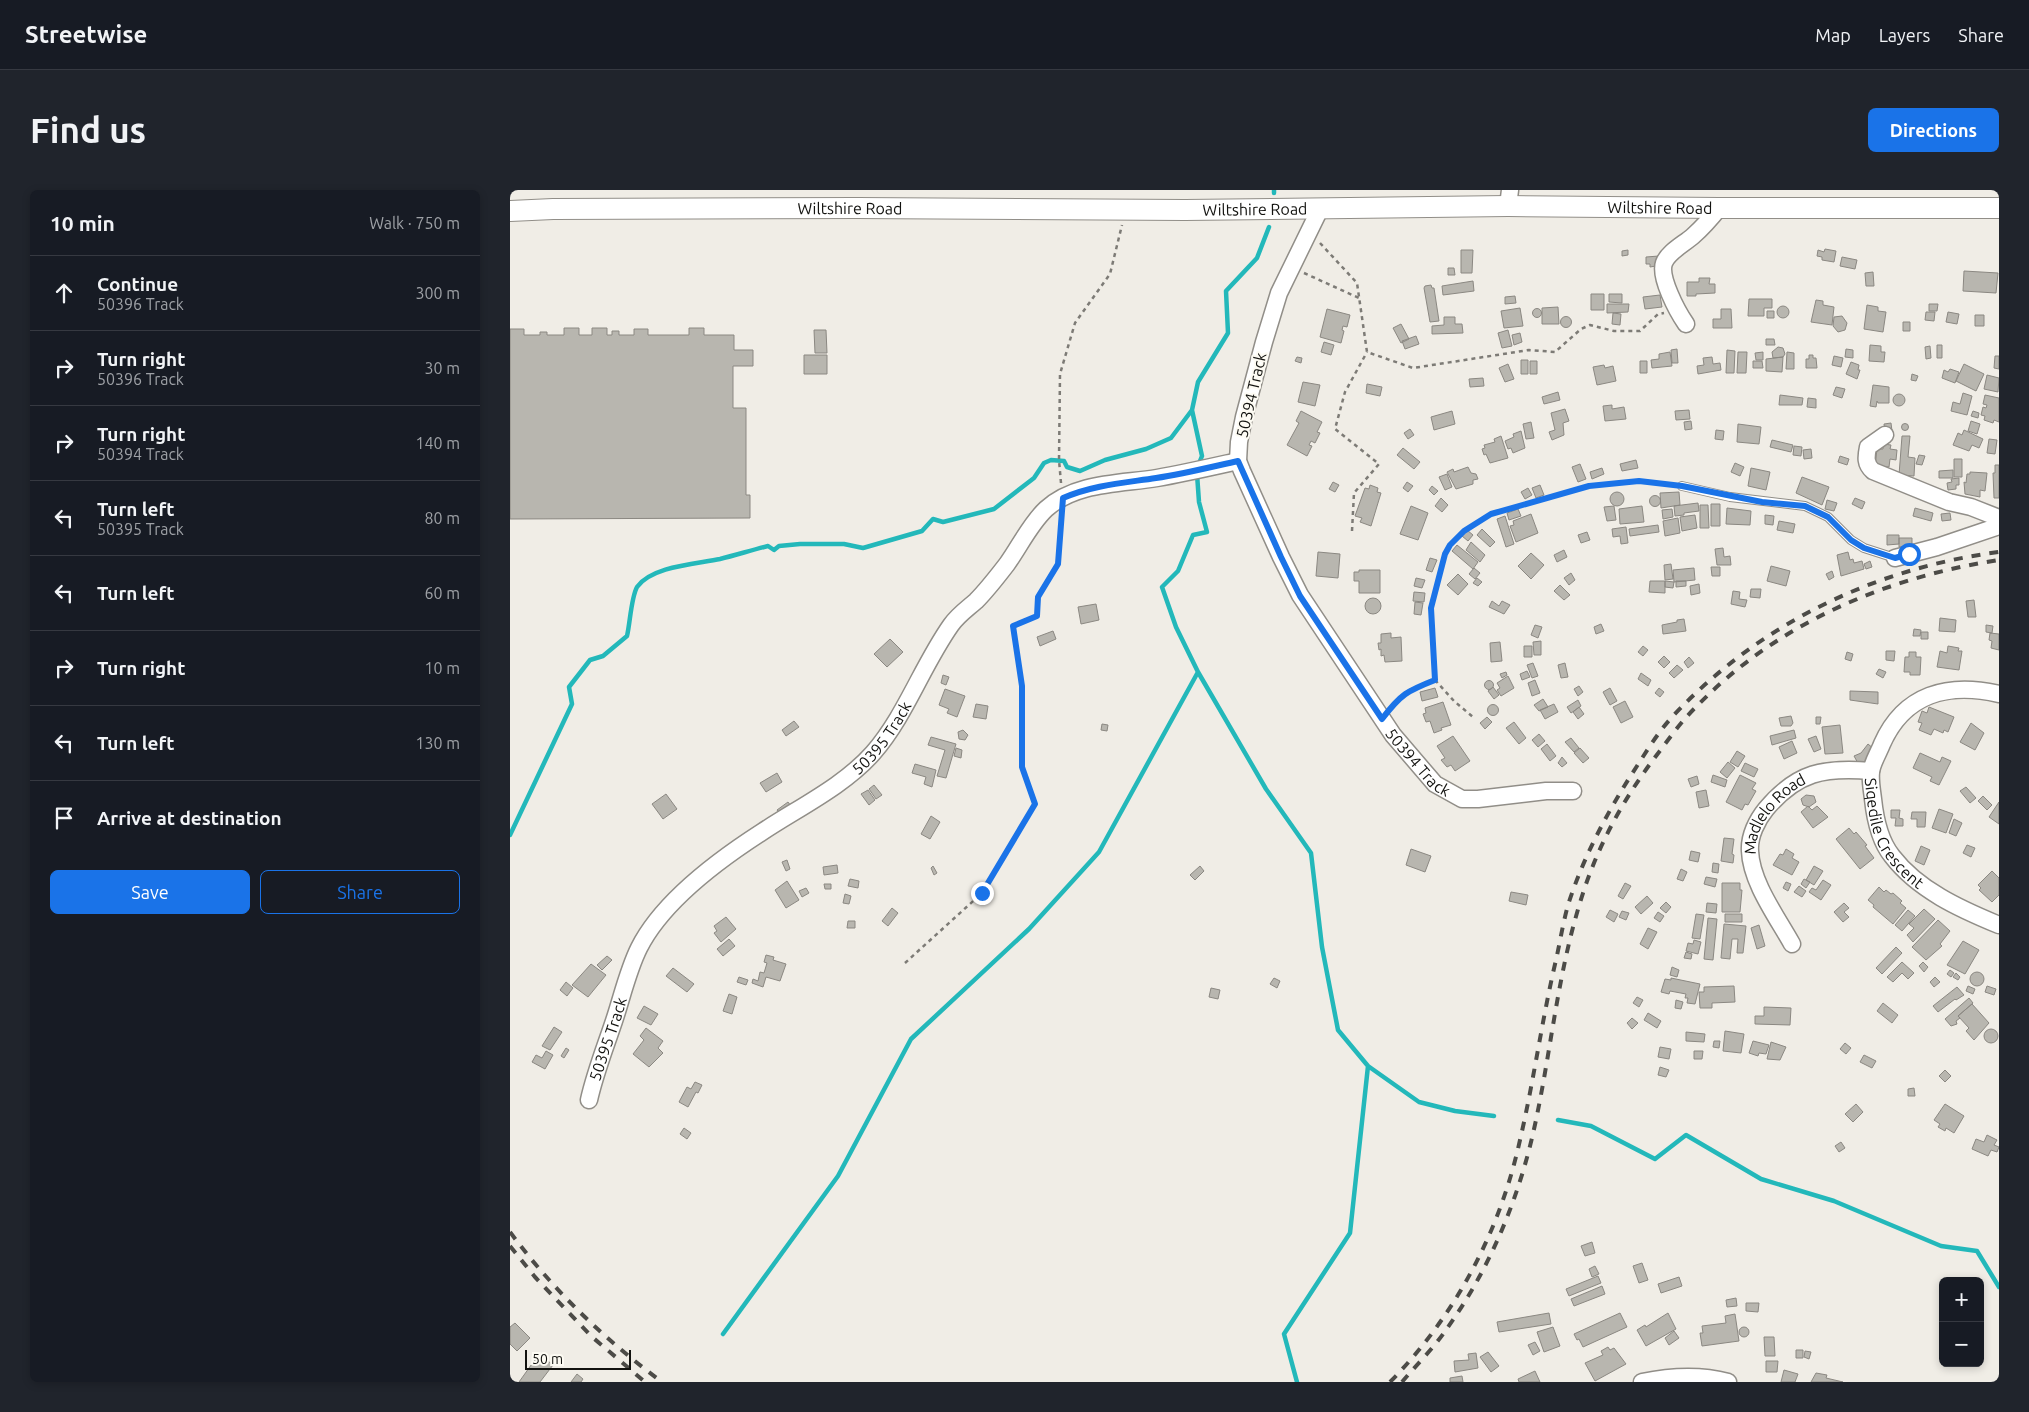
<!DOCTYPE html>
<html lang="en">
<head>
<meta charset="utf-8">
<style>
	body { margin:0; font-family:Ubuntu,sans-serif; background:#20242c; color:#f1f3f6 }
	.controls { position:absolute; right:15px; bottom:15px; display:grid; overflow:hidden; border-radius:8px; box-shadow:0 2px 8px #0003 }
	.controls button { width:45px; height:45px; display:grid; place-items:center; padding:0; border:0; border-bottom:1px solid #363941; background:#171b24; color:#f1f3f6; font:25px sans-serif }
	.scale { position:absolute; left:15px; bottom:12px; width:106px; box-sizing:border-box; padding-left:5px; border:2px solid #12120f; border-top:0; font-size:14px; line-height:18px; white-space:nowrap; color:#12120f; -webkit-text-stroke:4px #fdfbf3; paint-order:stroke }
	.stop { position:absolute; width:15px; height:15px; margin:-11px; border:4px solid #1a73e8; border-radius:50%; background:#fff }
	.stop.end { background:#1a73e8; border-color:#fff; box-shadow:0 1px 5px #0008 }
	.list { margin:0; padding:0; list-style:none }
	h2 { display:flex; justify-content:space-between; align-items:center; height:65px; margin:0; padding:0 20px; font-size:21px }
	h2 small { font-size:16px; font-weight:400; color:#9ea1a6 }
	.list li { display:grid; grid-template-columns:32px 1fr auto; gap:15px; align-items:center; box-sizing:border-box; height:75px; padding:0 20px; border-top:1px solid #363941 }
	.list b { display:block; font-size:19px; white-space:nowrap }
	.list p { margin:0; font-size:16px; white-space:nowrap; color:#9ea1a6 }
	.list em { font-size:16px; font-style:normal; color:#9ea1a6 }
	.actions { display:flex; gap:10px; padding:15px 20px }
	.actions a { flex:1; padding:11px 0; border:1px solid #1a73e8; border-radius:8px; text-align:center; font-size:18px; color:#1a73e8 }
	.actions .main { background:#1a73e8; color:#fff }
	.icon { flex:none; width:28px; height:28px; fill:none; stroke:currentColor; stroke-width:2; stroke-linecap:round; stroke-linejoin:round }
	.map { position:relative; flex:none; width:1489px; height:1192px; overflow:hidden; border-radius:8px }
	header { display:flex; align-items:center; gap:30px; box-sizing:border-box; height:70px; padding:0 25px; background:#171b24; border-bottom:1px solid #363941 }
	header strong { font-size:24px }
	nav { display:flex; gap:28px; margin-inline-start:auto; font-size:18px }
	.intro { display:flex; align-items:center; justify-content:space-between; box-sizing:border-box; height:120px; padding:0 30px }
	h1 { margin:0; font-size:35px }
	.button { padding:12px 22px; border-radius:8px; background:#1a73e8; color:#fff; font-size:18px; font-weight:700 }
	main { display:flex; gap:30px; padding:0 30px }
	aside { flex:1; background:#171b24; border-radius:8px; box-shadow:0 2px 8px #0003 }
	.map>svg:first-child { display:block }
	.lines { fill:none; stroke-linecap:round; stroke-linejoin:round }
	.stream { stroke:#23b8ba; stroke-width:4.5 }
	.building { fill:#b8b6af; stroke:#8b8882 }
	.service-casing { stroke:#918e88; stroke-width:10 }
	.minor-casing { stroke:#918e88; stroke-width:19 }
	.tertiary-casing { stroke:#918e88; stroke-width:22 }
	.path { stroke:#7d7b76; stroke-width:2.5; stroke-dasharray:4 4; stroke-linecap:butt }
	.service { stroke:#fff; stroke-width:8 }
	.minor { stroke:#fff; stroke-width:16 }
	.tertiary { stroke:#fff; stroke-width:20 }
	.rail { stroke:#4c4b47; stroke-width:4; stroke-dasharray:9 9; stroke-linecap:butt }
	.route { stroke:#1a73e8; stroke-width:6 }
	.labels { text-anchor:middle; stroke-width:4; stroke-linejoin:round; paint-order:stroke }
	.street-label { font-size:16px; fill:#12120f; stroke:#fdfbf3 }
</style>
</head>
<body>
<header>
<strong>Streetwise</strong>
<nav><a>Map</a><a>Layers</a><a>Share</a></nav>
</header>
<div class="intro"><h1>Find us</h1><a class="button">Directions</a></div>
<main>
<aside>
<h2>10 min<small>Walk · 750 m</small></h2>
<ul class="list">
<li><svg class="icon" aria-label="ahead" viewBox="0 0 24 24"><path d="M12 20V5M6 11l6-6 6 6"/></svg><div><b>Continue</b><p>50396 Track</p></div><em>300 m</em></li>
<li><svg class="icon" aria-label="right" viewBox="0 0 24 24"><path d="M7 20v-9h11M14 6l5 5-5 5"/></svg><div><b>Turn right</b><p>50396 Track</p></div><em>30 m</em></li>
<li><svg class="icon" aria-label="right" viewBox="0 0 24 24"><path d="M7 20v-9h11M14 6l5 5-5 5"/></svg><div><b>Turn right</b><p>50394 Track</p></div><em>140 m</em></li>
<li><svg class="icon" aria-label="left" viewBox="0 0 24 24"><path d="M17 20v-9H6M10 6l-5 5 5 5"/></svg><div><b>Turn left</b><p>50395 Track</p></div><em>80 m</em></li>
<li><svg class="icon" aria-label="left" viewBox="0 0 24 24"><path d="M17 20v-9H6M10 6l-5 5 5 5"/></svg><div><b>Turn left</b></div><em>60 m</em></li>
<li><svg class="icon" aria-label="right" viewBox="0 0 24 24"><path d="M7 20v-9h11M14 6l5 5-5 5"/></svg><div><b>Turn right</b></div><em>10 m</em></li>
<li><svg class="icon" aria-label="left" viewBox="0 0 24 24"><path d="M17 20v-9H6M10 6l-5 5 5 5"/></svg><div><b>Turn left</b></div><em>130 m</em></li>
<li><svg class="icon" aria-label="arrive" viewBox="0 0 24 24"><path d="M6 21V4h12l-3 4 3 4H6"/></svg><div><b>Arrive at destination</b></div></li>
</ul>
<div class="actions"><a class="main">Save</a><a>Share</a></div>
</aside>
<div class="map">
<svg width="1489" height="1192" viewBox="0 0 1489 1192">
	<rect width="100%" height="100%" fill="#f0ede6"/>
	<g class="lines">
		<path class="stream" d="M764,0V3
			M688,276L692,266L682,220L688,192L718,143L716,101L747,68L759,37
			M687,284L689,312L697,342L683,345L668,381L652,397L666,437L688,482L756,599L801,663L812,757L828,840L858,876L840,1043L774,1144L787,1192
			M0,645L62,514L59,497L80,470L93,466L117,446C120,434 121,408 127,397C142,376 187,374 210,369C226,365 242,360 258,356L264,360L269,356L290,354H334L353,358L412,341L423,329L433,332L484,319L524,288L534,273L541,270L554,271L557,277L570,281L595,270L636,259L661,248L682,220
			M858,876L909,912L945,921L984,926
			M1048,930L1081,936L1145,969L1176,945L1251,989L1324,1011L1431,1056L1467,1061L1489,1097
			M213,1144L328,986L401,849L519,739L589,662L688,482"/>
	</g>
	<path class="building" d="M1315,59L1326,61L1324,72L1312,70V67L1307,66L1308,60L1314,62Z
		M951,60H963L962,83H951Z
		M1118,60V65L1112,66V61Z
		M1149,66L1146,76L1140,77V74H1136V67Z
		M1332,67L1347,70L1345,79L1330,76Z
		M938,78H944L945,85H938Z
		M1454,81L1488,83L1486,103L1453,101Z
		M1363,82L1364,96H1356L1355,83Z
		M1189,88H1200L1199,94H1205V103L1186,104V106H1177V92H1189Z
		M963,91L964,101L933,105L932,96Z
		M921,95L922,98H924L929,131L920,132L914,98L915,96Z
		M1081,104H1094V120H1081Z
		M1099,104H1112V113L1099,112Z
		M1150,105L1152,117L1135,119L1133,107Z
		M1005,106L1006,113L995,114V107Z
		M1239,109H1262V118H1254V126H1238Z
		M1306,110L1313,111V115L1324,117L1322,135L1301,132Z
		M1097,114H1119L1118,122L1097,123Z
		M1419,114H1428L1427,121H1419Z
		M1357,115L1368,117V121L1376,122L1373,142L1354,139Z
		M1267 122a6 6 0 1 1 12 0a6 6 0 1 1-12 0Z
		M1048,117L1049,134H1032V118Z
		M1010,118L1013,136L994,138L991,121Z
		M1022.5 123a4.5 4.5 0 1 1 9 0a4.5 4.5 0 1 1-9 0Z
		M817,119L840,125L837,137L833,136L832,140L834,141L831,153L810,147Z
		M1211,119H1221L1222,138H1203V129H1211Z
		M1257,121H1264V128H1257Z
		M1416,122H1425L1424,131L1415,130Z
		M1438,122L1449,124L1447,134L1436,132Z
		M1103,123L1111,124L1110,135L1102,134Z
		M1465,125H1474V136H1465Z
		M1332,126L1337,133L1335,140L1328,142L1323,136L1324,127Z
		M1050.5 132a5.5 5.5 0 1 1 11 0a5.5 5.5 0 1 1-11 0Z
		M934,127H945V134H952L953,143L922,144V136L934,135Z
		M1393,132H1400V141H1393Z
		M891,134L899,149L891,153L883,138Z
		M54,138H69V145H82V138H97V145H102V141H109V145H124V139H138V145H179V138H194V145H224V160H243V176H223V218H236V305H240V328L0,329V139H14V145H30V142H37V145H54Z
		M304,140H316L317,163H305Z
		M998,140L1002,156L992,158L988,143Z
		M1010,143L1012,152L1004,155L1002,145Z
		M906,146L909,154L895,159L892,151Z
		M1256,149H1264L1265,155H1256Z
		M814,152L824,155L821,165L811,162Z
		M1360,155L1371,156V162H1375L1374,172L1359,171Z
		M1427,155H1432V168H1427Z
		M1420,156L1421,168L1416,169L1415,157Z
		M1268,157L1273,158L1275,164L1273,167L1263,168L1262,162Z
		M1167,159L1168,173H1162L1161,160Z
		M1336,159L1343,160V168L1335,167Z
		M1217,160L1225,161L1224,183H1216Z
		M1160,162L1162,176L1142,178L1141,170L1149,169V164Z
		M1228,162H1237L1236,183H1227Z
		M1253,162V170H1246L1245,163Z
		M1277,162L1284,163V179H1276Z
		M294,165H317V184H294Z
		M1299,165H1303V168H1306L1307,178H1296V169H1299Z
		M1324,166L1333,168L1331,177L1322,175Z
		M1485,166H1489V179L1484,178Z
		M787,167L792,168L791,173L785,171Z
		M1202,167L1203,174L1210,173L1211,180L1188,184L1187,176L1194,175L1193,168Z
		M1273,167L1272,182L1256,181V169Z
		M1011,170H1018V184H1011Z
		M1020,171H1027V184H1020Z
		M1130,171H1137V183H1130Z
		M1243,171H1252L1253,178H1243Z
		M1341,172L1349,175L1348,180H1350L1347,189L1336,184Z
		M998,174L1004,189L995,192L989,178Z
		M1454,174L1474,184L1466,201L1446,191Z
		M1094,175L1095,178L1103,176L1106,191L1087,195L1083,177Z
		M1440,179L1449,182L1445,193L1432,188L1434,180L1438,182Z
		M1402,184L1408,186L1406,191L1401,190Z
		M1477,185L1489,188L1488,202L1474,199Z
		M973,188L974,196L960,197L959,189Z
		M793,192L810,195L805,216L788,212Z
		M857,194L872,197L870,206L856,203Z
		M1363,195L1379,197V213H1368L1367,211L1366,217L1360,216Z
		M1326,197L1335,199L1332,208L1323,205Z
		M1048,202L1050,210L1034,214L1032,207Z
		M1453,203L1462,206L1457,225L1441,221L1443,212L1450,214Z
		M1383 210a6 6 0 1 1 12 0a6 6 0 1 1-12 0Z
		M1270,205L1293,208L1292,215H1269Z
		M1475,205L1489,208V232L1484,230L1483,233L1474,230L1475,226L1471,225L1473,217L1476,218L1477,215L1473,214Z
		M1298,208L1306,209V218L1297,217Z
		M1102,215V219L1114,217L1116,229L1095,231L1093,216Z
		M1055,219L1059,231L1053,233L1054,245L1042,250L1039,242L1045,240L1041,223Z
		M1179,220L1180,229L1166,230L1165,221Z
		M791,221L812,232L807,242L810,243L805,253L801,251L799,255L802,256L797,266L777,255L789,233L786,231Z
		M942,221L945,234L924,240L921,227Z
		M1463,221L1469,223L1468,228L1461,226Z
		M1181,231L1182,239L1175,240L1174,232Z
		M1461,231L1470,234L1467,244L1458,241Z
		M1021,232L1024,248L1016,249L1013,234Z
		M1381,233L1382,241H1375L1374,234Z
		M1391.5 237a3.5 3.5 0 1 1 7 0a3.5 3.5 0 1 1-7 0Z
		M1228,234L1251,237L1249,254L1227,252Z
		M900,239L904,245L898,249L894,243Z
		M1206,240L1214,241L1213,250L1205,249Z
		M1454,240L1473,249L1469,258L1462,255L1459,261L1443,255L1448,243L1452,245Z
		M1011,241L1015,258L1003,263L1001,258L998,259L995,251L1004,247L1003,244Z
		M991,246L998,268L980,273L976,264L974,265L972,259L975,258L974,255L985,252L984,249Z
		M1392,246H1400L1398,267L1405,268L1404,286L1389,285Z
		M1479,249L1487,250L1485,264L1477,263Z
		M1262,250L1283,255L1281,262L1260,257Z
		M1373,254L1381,255L1380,259L1387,260L1386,270L1380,269L1379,277L1365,276L1367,259H1373Z
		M1284,256L1292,257L1291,266L1283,265Z
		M893,258L910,272L904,279L887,265Z
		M1301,259L1302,268L1294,269L1293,260Z
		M1409,265L1415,266L1412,275L1406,274Z
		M1330,266L1339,269L1337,275L1328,272Z
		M1444,269H1452V287H1444Z
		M1126,270L1128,278L1112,281L1110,274Z
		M1225,273L1234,277L1230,286L1221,282Z
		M1070,274L1076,289L1068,292L1062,277Z
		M1485,275H1489V308H1484L1483,283H1485Z
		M958,277L961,283L966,284L968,289L963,290V294L946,299L937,282L943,279L944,282Z
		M1092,278L1094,284L1082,289L1080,282Z
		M1241,278L1260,282L1256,300L1238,296Z
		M1443,280V288H1429V281Z
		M1460,282L1477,283L1475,301L1470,300V307L1455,304L1454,292L1456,293L1457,284H1460Z
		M937,284L942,297L935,300L929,287Z
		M1292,287L1319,297L1312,315L1286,303Z
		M1449,288V295H1446V299L1438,300L1437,293L1442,292L1441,289Z
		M823,292L829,295L825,302L819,299Z
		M897,292L903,296L898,302L893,298Z
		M860,295L868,298L867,302L871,303L861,336L850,332L852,328L845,326L855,298L859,299Z
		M1030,295L1034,305L1026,308L1022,298Z
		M922,296L928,301L924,305L919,300Z
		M1018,298L1022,305L1015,309L1011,302Z
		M1169,302L1170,315L1151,318L1150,303Z
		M1100 309a7 7 0 1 1 14 0a7 7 0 1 1-14 0Z
		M1139.5 311a5.5 5.5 0 1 1 11 0a5.5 5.5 0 1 1-11 0Z
		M931,308L938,315L932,322L925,316Z
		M1345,308L1355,312L1352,319L1342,314Z
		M1317,310L1327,313L1324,321L1315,319Z
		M1188,313L1189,321L1174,323V325L1165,326L1164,316Z
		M1201,314H1210V336H1201Z
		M1190,315H1198L1199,338H1190Z
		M901,316L918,323L908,350L890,344Z
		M1104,316L1106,330L1097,331L1094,317Z
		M1132,316L1134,332L1110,334L1109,319Z
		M1217,318L1241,321L1240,335L1216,334Z
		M1405,318L1423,323L1421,331L1403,326Z
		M1008,319L1011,326L999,330L997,323Z
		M1162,319L1163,327L1153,329L1152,320Z
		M1440,323L1441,330L1432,331L1431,324Z
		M1021,324L1028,343L1006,352L1000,336L1004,335L1003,331Z
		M1185,325L1187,338L1172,341L1170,327Z
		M1255,325L1264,326L1263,335L1255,334Z
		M995,326L1004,354L996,357L987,329Z
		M1168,328L1170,343L1155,346L1153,331Z
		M1269,331L1285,334L1283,343L1267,340Z
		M1148,335L1149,342L1120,346L1119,339Z
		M1116,337L1118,353L1111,354L1110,346L1103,347L1102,339Z
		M972,339L985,352L980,357L967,345Z
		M957,340L963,345L958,351L952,346Z
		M1077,342L1080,350L1071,353L1068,345Z
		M1377,345H1389V354L1377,355Z
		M1389,348H1402V356L1389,357Z
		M961,352L975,365L970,372L956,360Z
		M947,355L968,372L963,379L942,361Z
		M1213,358L1214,367L1220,366L1221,375H1207L1205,359Z
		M1054,360L1057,367L1047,372L1044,365Z
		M808,362L830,364L828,388L806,386Z
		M1338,362L1340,370L1343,369L1344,373L1352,371L1354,379L1331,386L1327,365Z
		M1021,363L1034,375L1021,389L1008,376Z
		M920,368L927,370L922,382L916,380Z
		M1360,371L1362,377L1356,379L1354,374Z
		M1161,374L1163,389L1155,390L1154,375Z
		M1261,376L1280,381L1276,396L1257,391Z
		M1201,377H1210V386H1202Z
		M964,378L970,383L965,389L959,384Z
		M1184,378L1185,390L1164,392L1163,380Z
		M849,380H870V403H849V391H844V382H849Z
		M1322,381L1324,387L1319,390L1316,384Z
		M1061,383L1065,390L1059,395L1054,388Z
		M948,384L958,394L948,405L937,395Z
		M906,388L915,390L912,398L904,396Z
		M967,388L972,392L968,396L963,393Z
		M1140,391H1155V403L1139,402Z
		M1155,391L1164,392L1163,398L1155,397Z
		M1166,391H1176V396L1166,397Z
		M1189,394L1190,403L1181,405L1180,396Z
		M1050,395L1060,405L1054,410L1044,401Z
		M1241,399H1251L1250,408L1240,407Z
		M1223,401L1230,402L1229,409L1237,410L1235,417L1221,414Z
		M904,402L915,403L914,412L903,411Z
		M855 416a8 8 0 1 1 16 0a8 8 0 1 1-16 0Z
		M1464,410L1466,427H1458L1456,411Z
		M982,411L989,416L992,411L1000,415L994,424L979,417Z
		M905,412L913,413L911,425L904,424Z
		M586,414L589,430L571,434L568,417Z
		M1430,428L1446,430L1445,442L1429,441Z
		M1174,429L1176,441L1153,444L1152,435L1167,432V430Z
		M1091,434L1094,441L1086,444L1084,437Z
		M1025,435L1032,437L1028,448L1021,445Z
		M1476,435L1483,436L1482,443L1476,442Z
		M1404,439L1411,440L1410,446H1403Z
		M543,441L546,449L530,456L527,447Z
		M1411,442H1418V449H1411Z
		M881,443V448L891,447L892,471L875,472L874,465L871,466V459L869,460L868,453H871V444Z
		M1480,443L1489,444V460L1481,458L1482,451L1479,450Z
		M380,449L393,462L377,477L364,464Z
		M1031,451V465H1024L1023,452Z
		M990,452L992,471L981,472L980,453Z
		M1014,456H1022V467H1014Z
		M1133,456L1138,460L1133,466L1128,462Z
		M1438,456L1449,458L1448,461H1452L1449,480L1427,477L1430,461L1437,463Z
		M1376,461H1385L1384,471L1376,470Z
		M1337,462L1343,464L1341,471L1335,469Z
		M1399,462H1406V467H1411L1410,485H1400V482H1394L1395,467H1399Z
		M1154,466L1160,472L1154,478L1148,472Z
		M1179,467L1184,473L1178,478L1174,472Z
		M1023,473L1028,486L1022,488L1017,475Z
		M1055,473L1058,487L1051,488L1048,475Z
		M1167,475L1173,480L1164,488L1159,483Z
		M1369,479L1376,482L1373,488L1366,484Z
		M1017,481L1020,487L1012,490L1010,484Z
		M996,482L997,485L992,488L990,484Z
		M1131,483L1141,490L1138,496L1128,489Z
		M433,485L439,487L436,495L431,493Z
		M998,486L1004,498L991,506L987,500L990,498L987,493Z
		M1025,490L1030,503L1022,506L1018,493Z
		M974.5 495a4.5 4.5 0 1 1 9 0a4.5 4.5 0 1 1-9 0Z
		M1069,496L1073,502L1068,506L1064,499Z
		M983,497L989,505L984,509L978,501Z
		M925,498L928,507L912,511L910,502Z
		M1100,498L1107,511L1100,515L1093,502Z
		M1149,498L1154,502L1150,507L1145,503Z
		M435,499L455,506L447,527L437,523L439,519L429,515Z
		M1340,501L1368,502V514L1340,510Z
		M1033,509L1038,517L1029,521L1024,515Z
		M1068,510L1071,516L1061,523L1057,517Z
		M1115,511L1123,527L1111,533L1103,517Z
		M933,512L941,535L931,538L932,540L924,543L920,531L916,532L913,524L916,523L915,518Z
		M466,514L478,516L476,529L463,527Z
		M1044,514L1048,522L1035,529L1030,520Z
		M977.5 520a5.5 5.5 0 1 1 11 0a5.5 5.5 0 1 1-11 0Z
		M1069,517L1074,524L1068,529L1063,522Z
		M1419,517L1444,527L1438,542L1434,540L1433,543L1424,539L1421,545L1409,540L1412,533L1408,532L1412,521L1417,523Z
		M1281,526L1283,533L1281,536H1271L1269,528Z
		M977,527L982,532L975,539L970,533Z
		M1306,527H1311L1310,534H1306Z
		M284,531L289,537L276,546L272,540Z
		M1004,532L1016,548L1009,554L996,538Z
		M1461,533L1474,543L1465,560L1450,552Z
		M592,534L598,535L597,541L591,540Z
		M1330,535L1333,563L1315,564L1312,537Z
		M453,540L458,545L455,550L449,549L448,542Z
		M1284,540L1286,548L1262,555L1260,546Z
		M1029,544L1035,551L1028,557L1022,550Z
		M943,546L960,571L945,581L941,575L937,577L931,570L935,568L927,556Z
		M1306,546L1311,559L1304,562L1298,549Z
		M421,547L446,554L436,588L427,586L435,560L418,555Z
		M1061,548L1069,558L1064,562L1055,552Z
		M1282,551L1287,563L1274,569L1269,557Z
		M1037,554L1046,566L1040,571L1031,559Z
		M1358,554L1364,559L1358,571L1349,575L1344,566L1351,563Z
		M446,558L452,560L451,568L444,566Z
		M1070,558L1079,568L1073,573L1064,563Z
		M1227,561L1235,566L1228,577L1220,572Z
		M1410,563L1430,572L1432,567L1441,571L1429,595L1420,591L1422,587L1403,578Z
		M1052,567L1057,573L1052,577L1048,573Z
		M1218,572L1225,578L1217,588L1210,582Z
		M1235,573L1248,579L1244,587L1231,581Z
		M405,574L426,580L422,597L414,594L416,587L402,583Z
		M267,583L272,592L256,602L250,593Z
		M1203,585L1217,590L1215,597L1201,592Z
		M1230,585L1246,593L1242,599L1246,601L1238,615L1235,614L1232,620L1216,612Z
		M1187,586L1189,594L1181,597L1178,589Z
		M364,595L372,605L366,609L359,599Z
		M1456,597L1466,608L1460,613L1450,601Z
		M358,600L365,610L359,615L351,604Z
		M1196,600L1199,616L1189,618L1186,602Z
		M156,604L167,619L153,629L142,614Z
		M1296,605L1304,606L1306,612L1299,617L1293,615L1291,609Z
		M1473,606L1482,615L1477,620L1468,611Z
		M278,612L281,616L270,624L267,620Z
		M1489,612V634L1479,627Z
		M1298,616L1302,620L1307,616L1318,627L1303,638L1291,622Z
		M1429,619L1443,624L1436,643L1422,638Z
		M1381,620H1390L1389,628L1393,629V636H1385L1386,628H1381Z
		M1402,622H1416L1415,637H1407V629H1401Z
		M421,626L430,632L420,649L411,644Z
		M1444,629L1452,633L1446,646L1439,643Z
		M1339,638L1344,644L1346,642L1357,655L1355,656L1364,668L1350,679L1326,649Z
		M1214,648L1224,649L1222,664L1224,665L1223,673L1211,671Z
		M1457,655L1465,658L1461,667L1453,663Z
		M1411,656L1420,660L1414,675L1405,671Z
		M901,659L921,666L915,682L896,675Z
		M1276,659L1284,664L1282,668L1289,672L1282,685L1263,675L1270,664L1273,665Z
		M1181,661L1190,663L1188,672L1179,670Z
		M277,670L280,679L276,681L272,672Z
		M1203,673L1209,674L1208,683L1202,682Z
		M327,675L328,683L314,685L313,677Z
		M423,676L427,683L424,685L421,678Z
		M690,676L694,681L685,690L680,685Z
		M1304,676L1313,681L1304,695L1296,690Z
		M1171,679L1177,682L1173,691L1167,689Z
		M1482,681L1489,688V705L1482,712L1469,700L1471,698L1468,695Z
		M1196,687L1207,689L1205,697L1194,694Z
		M340,689L349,691L348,698L338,696Z
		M1294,689L1300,692L1296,698L1291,694Z
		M1313,690L1321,695L1311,710L1299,702L1302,698L1306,700Z
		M277,691L289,710L276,718L265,700Z
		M1276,692L1281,694L1278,701L1273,698Z
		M1115,693L1121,696L1113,709L1108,706Z
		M1212,693H1230V700H1232L1230,722H1212Z
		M314,694H321V699H315Z
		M1289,696L1296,701L1292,707L1284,702Z
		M1369,697L1374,702L1376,700L1381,704L1383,703L1392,711L1390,713L1396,718L1383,734L1363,717L1364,715L1358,710Z
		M296,698L299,703L292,707L289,701Z
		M1001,702L1018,705L1016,715L999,711Z
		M335,704L341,706L339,714L333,713Z
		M1137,706L1143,713L1131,724L1125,717Z
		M1156,712L1161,717L1156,723L1150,718Z
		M1197,713L1207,714L1206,723L1196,722Z
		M1334,713L1339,718L1334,722L1339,727L1333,732L1324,722Z
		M382,718L388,723L378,736L372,731Z
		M1414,719L1425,729L1403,752L1397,745L1404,738L1399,734Z
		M1100,720L1108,724L1104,732L1096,727Z
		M1398,720L1405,726L1392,741L1385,735Z
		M1112,721L1119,723L1116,730L1109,727Z
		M1148,722L1154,726L1150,732L1144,728Z
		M1186,724L1194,725L1190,749L1182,748Z
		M1215,724H1232V732H1215Z
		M216,727L226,739L211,752L204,743L207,741L204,736Z
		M1198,728L1207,729L1203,770L1194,769Z
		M1428,730L1440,741L1430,754L1432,756L1416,770L1402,757Z
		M338,731H345V738H337Z
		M1214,734L1236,736L1233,763H1227L1228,749H1222L1220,769L1211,768Z
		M1249,735L1255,756L1247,759L1241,738Z
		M1138,738L1147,742L1138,759L1130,754Z
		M219,749L225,756L213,766L207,759Z
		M1184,750L1191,752L1188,764L1176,761L1178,753L1183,754Z
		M1453,751L1469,760L1455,784L1437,775Z
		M1386,757L1392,763L1372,784L1366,778Z
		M1176,762L1182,764L1181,769L1174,768Z
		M256,765L264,767L263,770L276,774L270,791L256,787L253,797L242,793L243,789L248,791L250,782L254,783L257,773L254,772Z
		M97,766L102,770L92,780L87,775Z
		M1392,772L1404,783L1398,789L1392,783L1383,792L1377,787Z
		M1413,772L1418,777L1414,782L1409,776Z
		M81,774L96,785L78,807L62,795Z
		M1162,777L1169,780L1167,787L1160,785Z
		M163,778L184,794L177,802L156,786Z
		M1440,780L1444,783L1441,787L1437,784Z
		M1460 789a7 7 0 1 1 14 0a7 7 0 1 1-14 0Z
		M1446,783L1450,787L1448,790L1443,787Z
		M229,787L238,790L236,795L227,792Z
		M1425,787L1430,792L1424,797L1420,792Z
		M764,788L770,791L767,798L760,794Z
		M1161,788L1190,794L1185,814L1177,813L1178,808H1175L1176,804L1160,801L1159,804L1151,802L1155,789L1161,790Z
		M56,792L63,798L57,806L50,800Z
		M1224,796L1225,812L1202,813V818H1190L1189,802H1194V797Z
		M1458,796L1465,799L1463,804L1456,801Z
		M1477,796L1486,799L1484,805L1475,802Z
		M1447,797L1454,805L1446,810L1445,809L1428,822L1423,816Z
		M701,798L710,800L708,809L699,807Z
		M219,804L227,807L222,824L213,821Z
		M1127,807L1133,810L1129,817L1123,813Z
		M1459,808L1463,813L1448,826L1450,828L1446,831L1447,834L1441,836L1435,829Z
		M1166,810L1173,812L1171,819L1165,818Z
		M1373,813L1388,825L1382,833L1367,821Z
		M1462,814L1479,833L1464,850L1456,841L1459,838L1448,826Z
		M134,816L148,824L141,835L127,828Z
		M1254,817L1281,818L1280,835L1245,834V826H1254Z
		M1138,823L1151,831L1147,838L1134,830Z
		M1122,828L1128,833L1122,839L1117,833Z
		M44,837L52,842L40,860L32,856Z
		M136,838L153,851L148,858L153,863L139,877L123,864L134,850L130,846Z
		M1474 846a7 7 0 1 1 14 0a7 7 0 1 1-14 0Z
		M1215,841L1234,844L1231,863L1213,861Z
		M1176,842L1195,844L1194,852L1176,851Z
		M1204,851H1210L1209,858L1203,857Z
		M1243,851L1259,855L1256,864L1249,863L1248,866L1239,863Z
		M1261,852L1276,857L1270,870L1257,869Z
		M1335,853L1341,858L1336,864L1330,859Z
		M1150,857L1161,859L1159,869L1148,867Z
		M56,858L59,860L54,868L51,866Z
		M36,861L43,865L35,879L22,872L26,865L32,868Z
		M1184,861H1193L1192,869H1184Z
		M1354,865L1366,871L1362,878L1350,872Z
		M1150,877L1159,880L1156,887L1148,885Z
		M1435,880L1441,886L1435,892L1429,886Z
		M185,892L192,895L188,903L186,902L178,917L169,912L177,897L181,899Z
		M1404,898L1405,906H1398V899Z
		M1346,914L1353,922L1343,932L1335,924Z
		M1435,914L1454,926L1444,943L1436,938L1435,941L1428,937L1430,934L1424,930Z
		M174,938L181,943L177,949L170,944Z
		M1477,945L1487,950L1484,955L1489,957L1487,962L1481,960L1478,966L1462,959L1466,949L1474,952Z
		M1331,952L1335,958L1329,962L1325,956Z
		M1082,1052L1085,1063L1075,1066L1071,1056Z
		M1132,1073L1138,1090L1129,1093L1123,1076Z
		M1085,1076L1089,1084L1082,1087L1079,1079Z
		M1088,1086L1091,1093L1059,1106L1056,1099Z
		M1169,1087L1172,1096L1151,1103L1148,1094Z
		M1092,1096L1095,1104L1064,1116L1061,1109Z
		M1226,1108L1227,1116L1217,1117L1216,1110Z
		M1236,1113H1249L1248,1122L1236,1121Z
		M1039,1123L1041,1134L989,1142L987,1132Z
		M1110,1123L1117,1137L1073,1157L1069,1149L1067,1150L1064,1144Z
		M1158,1123L1166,1139L1136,1156L1127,1140L1135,1135L1136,1137Z
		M1225,1124L1229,1151L1192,1156L1190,1143H1193L1192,1136L1216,1133L1215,1126Z
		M5,1133L20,1148L7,1161L0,1154V1137Z
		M1229 1142a5 5 0 1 1 10 0a5 5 0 1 1-10 0Z
		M1043,1137L1050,1156L1034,1162L1027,1142Z
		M1164,1141L1169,1148L1159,1155L1155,1148Z
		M1254,1147H1264L1265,1166H1255Z
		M1025,1152L1030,1161L1023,1165L1018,1155Z
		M1098,1157L1100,1160L1104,1158L1116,1174L1085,1191L1075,1173L1093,1165L1091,1161Z
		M1286,1160H1293V1168H1286Z
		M1295,1161L1301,1162L1299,1169L1294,1167Z
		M978,1162L989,1176L981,1182L970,1167Z
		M966,1163L968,1178L945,1182L944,1171L959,1170L958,1164Z
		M29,1164L43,1175L30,1192H9Z
		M1256,1171H1268L1267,1182H1256Z
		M1274,1180L1288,1184L1285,1192H1271Z
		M1025,1181L1030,1192H1009L1008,1189Z
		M1306,1183L1317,1185L1316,1188L1333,1192H1301Z
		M67,1184L73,1189L71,1192H61Z
		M952,1186L953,1192H940V1188Z"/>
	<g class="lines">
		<g class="service-casing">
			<path id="service" d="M1172,296L1220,307L1295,316L1318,327L1341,350L1354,358L1385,368"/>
		</g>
		<g class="minor-casing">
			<g id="minor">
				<path d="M998,16L1000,0"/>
				<path id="s1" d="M810,19L769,103L754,152L734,227L729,252L728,271L732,281L771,367L790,405L883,545L925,594L952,609H968L1036,601H1063"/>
				<path d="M1176,134C1167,121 1149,87 1154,73C1158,62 1174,54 1183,46C1192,38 1201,28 1209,18"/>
				<path d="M1375,245L1358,257C1356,267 1355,274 1363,281L1439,312L1461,317L1489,328"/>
				<path d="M1385,368L1427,357L1489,336"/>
				<path id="s2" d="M1489,504C1438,492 1394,504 1372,554C1369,562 1362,573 1361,582C1360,591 1362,600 1363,609C1365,628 1369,650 1382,666C1408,700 1450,719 1489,735"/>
				<path id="s3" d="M1282,754C1267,727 1241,692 1240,661C1239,646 1247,630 1256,619C1287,582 1314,577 1361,581"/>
				<path id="s4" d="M79,910C85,883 95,858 104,831C112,807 118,780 129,758C152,712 210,669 252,642C288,618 334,596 363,563C396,525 412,476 441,435C448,425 457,419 466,411C477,400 487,387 497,374C510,356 520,334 536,319C566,292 611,294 647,288C675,283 701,277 728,271"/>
				<path d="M1132,1192C1161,1186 1189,1184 1218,1192"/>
			</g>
		</g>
		<g class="tertiary-casing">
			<g id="tertiary">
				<path id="s5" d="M0,21L43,19L347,18L675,20L998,16L1209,18H1489"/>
			</g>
		</g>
		<path class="path" d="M810,53L847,93L857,162L903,178L1019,160L1045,162L1071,139L1080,135L1104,141H1130L1148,124L1154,123
			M794,83L849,108
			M551,293L549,270L550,184L565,133L600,84L612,35
			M842,341L844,303L869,274L825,239L835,202L857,162
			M925,490L944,511L963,527
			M882,516L897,501L925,490L921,418L935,364L941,355L954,341L981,324L1079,296L1129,291L1163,295
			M395,773L472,703L525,614L512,577V496L503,436L527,426L528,407L548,374L551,326"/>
		<use href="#service" class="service"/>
		<use href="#minor" class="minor"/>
		<use href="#tertiary" class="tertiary"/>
		<path class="rail" d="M0,1042C43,1100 94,1149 152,1192
			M0,1056L25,1087L81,1146L135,1192
			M880,1192C946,1125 990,1041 1010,950C1024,890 1032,829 1046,770C1050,752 1053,733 1058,715C1074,665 1099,619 1127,576C1138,559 1149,541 1163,526C1249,434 1365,378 1489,362
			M892,1192C907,1174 925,1157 938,1137C978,1081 1006,1015 1022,948C1040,871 1046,792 1069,716C1085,661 1111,612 1146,566C1159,549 1172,530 1188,515C1268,433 1377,387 1489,370"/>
	</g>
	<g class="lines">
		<path class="route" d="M472,703L525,614L512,577V496L503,436L527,426L528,407L548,374L553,308C583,295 613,293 646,288C673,284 701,277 728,271L771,367L790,406L872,529C891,504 897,501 925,490L921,418L935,364L940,355L954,341L981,324L1079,296L1129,291L1172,296L1252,312L1295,316L1318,327L1341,350L1354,358L1385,368L1399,364"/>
	</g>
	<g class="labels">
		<g class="street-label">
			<text dy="6" stroke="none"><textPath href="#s5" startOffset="1150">Wiltshire Road</textPath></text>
			<text dy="6" stroke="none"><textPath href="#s5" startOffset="340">Wiltshire Road</textPath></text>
			<text dy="6" stroke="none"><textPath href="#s5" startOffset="745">Wiltshire Road</textPath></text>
			<text transform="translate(741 205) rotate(-77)" y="6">50394 Track</text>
			<text dy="6" stroke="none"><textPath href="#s4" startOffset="485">50395 Track</textPath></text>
			<text dy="6" stroke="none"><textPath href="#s1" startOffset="620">50394 Track</textPath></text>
			<text dy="6" stroke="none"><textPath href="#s3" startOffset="149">Madlelo Road</textPath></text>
			<text dy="6" stroke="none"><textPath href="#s2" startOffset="238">Siqedile Crescent</textPath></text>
			<text dy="6" stroke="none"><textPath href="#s4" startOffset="64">50395 Track</textPath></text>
		</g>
	</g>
</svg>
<div class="controls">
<button>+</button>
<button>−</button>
</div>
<div class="scale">50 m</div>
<div class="stop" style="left:1399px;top:364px"></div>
<div class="stop end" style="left:472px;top:703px"></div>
</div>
</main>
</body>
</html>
